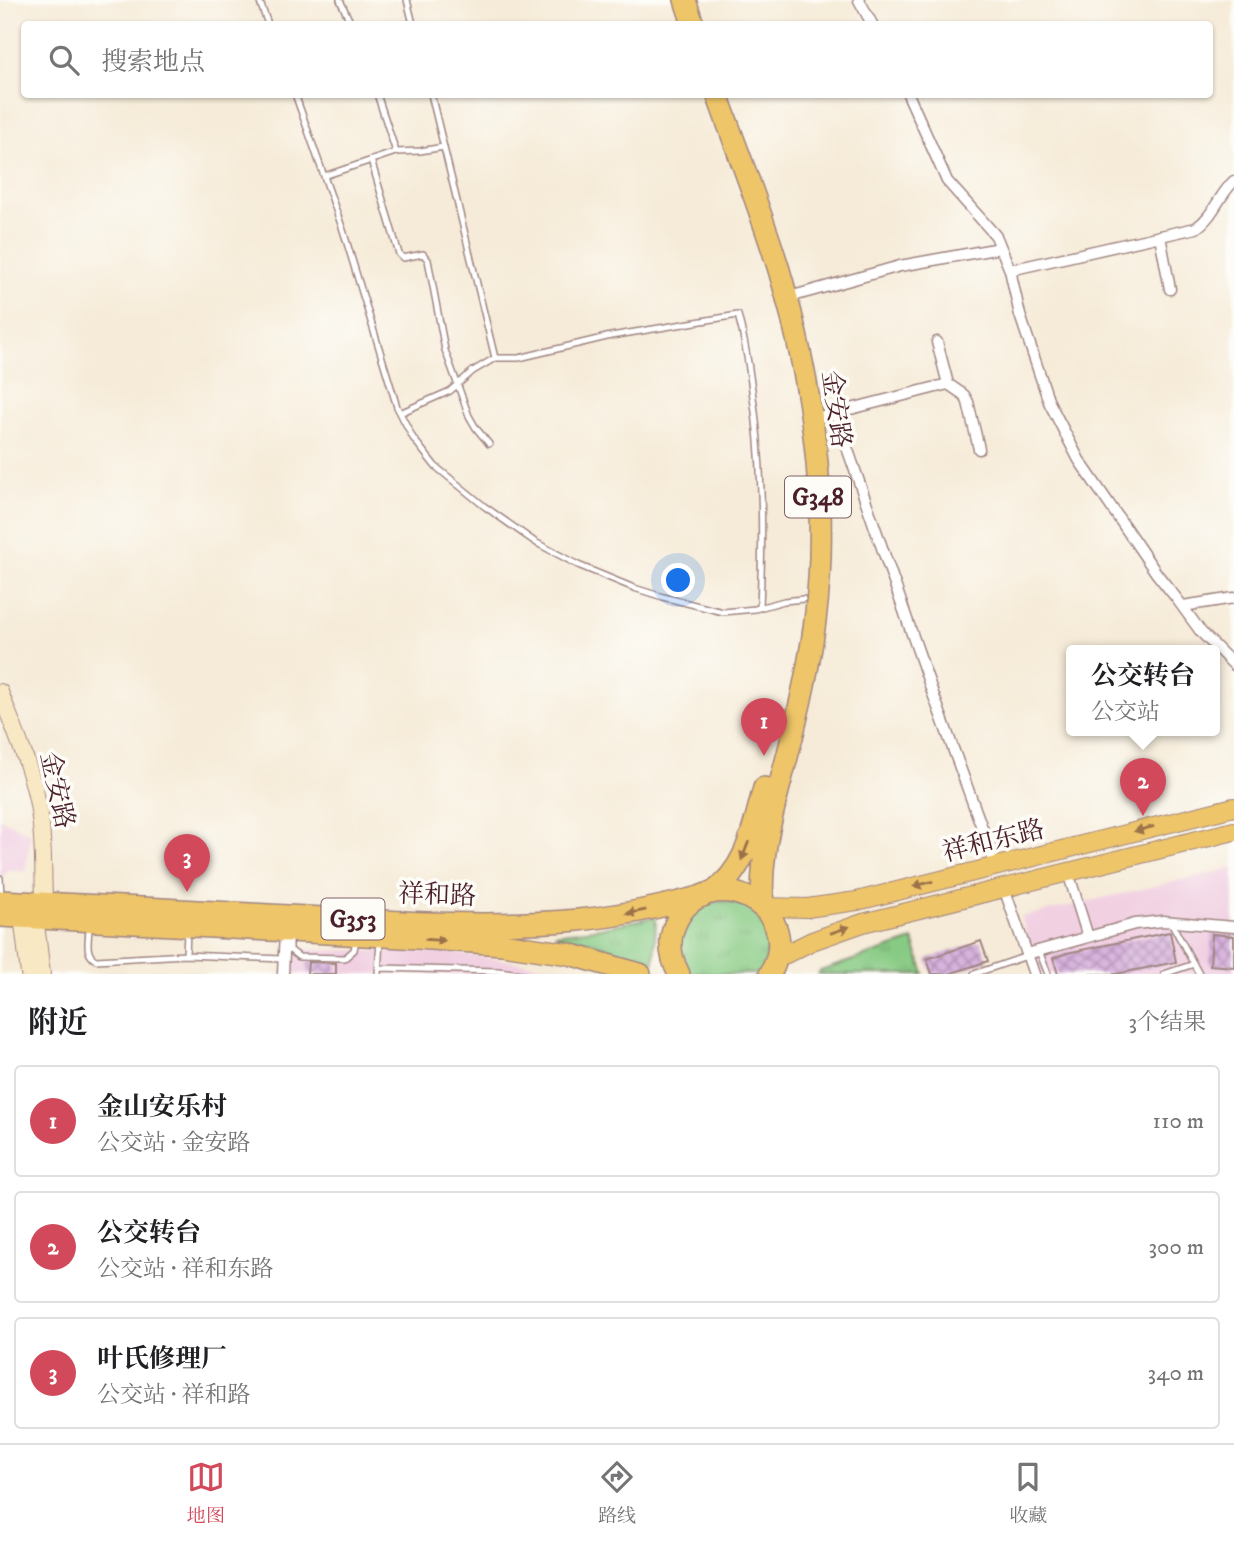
<!DOCTYPE html>
<html lang="zh">
<head>
<meta charset="utf-8">
<style>
	body { margin:0; font-family:"IM FELL DW Pica","Noto Serif SC",serif; background:#f2f2f2; color:#202124 }
	.you { position:absolute; left:679px; top:581px; width:24px; height:24px; margin:-18px; border:5px solid #fff; border-radius:50%; background:#1a73e8; box-shadow:0 0 0 10px #1a73e833 }
	.badge { display:grid; place-items:center; width:46px; height:46px; border-radius:50%; background:#d1495b; color:#fff; font-size:23px; font-weight:700 }
	.pin { position:absolute; translate:-50% -58px; filter:drop-shadow(0 2px 4px #0008) }
	.pin::after { content:''; position:absolute; top:37px; width:24px; height:21px; background:inherit; clip-path:polygon(0 0,100% 0,50% 100%) }
	.popup { position:absolute; left:1066px; top:645px; width:154px; height:91px; box-sizing:border-box; display:grid; place-content:center; border-radius:7px; background:#fff; filter:drop-shadow(0 2px 5px #0005); font-size:23px; white-space:nowrap; color:#757577 }
	.popup b { font-size:26px; color:#202124 }
	.popup::after { content:''; position:absolute; left:50%; top:100%; margin-left:-14px; border:14px solid transparent; border-top-color:#fff }
	.list { margin:0; padding:0; list-style:none }
	h2 { display:flex; justify-content:space-between; align-items:center; height:91px; margin:0; padding:0 28px; font-size:30px }
	h2 small { font-size:23px; font-weight:400; color:#757577 }
	.list li { display:grid; grid-template-columns:46px 1fr auto; gap:21px; align-items:center; box-sizing:border-box; height:112px; margin:0 14px 14px; padding:0 14px; border:2px solid #e0e0e0; border-radius:7px }
	.list b { display:block; font-size:26px; white-space:nowrap }
	.list p { margin:0; font-size:23px; white-space:nowrap; color:#757577 }
	.list em { font-size:23px; font-style:normal; color:#757577 }
	.icon { flex:none; width:38px; height:38px; fill:none; stroke:currentColor; stroke-width:2; stroke-linecap:round; stroke-linejoin:round }
	.map { position:relative; flex:none; width:1234px; height:974px; overflow:hidden }
	.search { position:absolute; background:#fff; box-shadow:0 2px 5px #0004; left:21px; right:21px; top:21px; height:77px; display:flex; align-items:center; gap:18px; box-sizing:border-box; padding:0 24px; border-radius:7px; color:#757577; font-size:26px }
	.sheet { height:469px; background:#fff }
	nav { display:flex; justify-content:space-around; align-items:center; box-sizing:border-box; height:98px; border-top:2px solid #e0e0e0; background:#fff; font-size:19px; color:#757577 }
	nav a { display:grid; justify-items:center; gap:4px }
	nav .on { color:#d1495b }
	.map>svg:first-child { display:block }
	.built { fill:#f1d0e2 }
	.grass { fill:url(#grass-tufts); stroke:#687457; stroke-width:2 }
	.building { fill:url(#building-cross-hatch) }
	.lines { fill:none; stroke-linecap:round; stroke-linejoin:round }
	.lane-casing { stroke:#a08582; stroke-width:8 }
	.street-casing { stroke:#a08582; stroke-width:13 }
	.secondary-casing { stroke:#a08582; stroke-width:18 }
	.primary-casing { stroke:#a08582; stroke-width:20 }
	.highway-casing { stroke:#a08582; stroke-width:24 }
	.lane { stroke:#fff; stroke-width:5 }
	.street { stroke:#fff; stroke-width:10 }
	.secondary { stroke:#f8e8c3; stroke-width:16 }
	.primary { stroke:#eec569; stroke-width:18 }
	.highway { stroke:#eec569; stroke-width:21 }
	.oneway { fill:#9c724a }
	.labels { text-anchor:middle; stroke-width:7; stroke-linejoin:round; paint-order:stroke }
	.shield { fill:#fdfcf7; stroke:#806168; stroke-width:2 }
	.shield-label { font-size:24px; font-weight:bold; fill:#4a1f2b }
	.street-label { font-size:26px; fill:#4a1f2b; stroke:#fdfcf7 }
</style>
</head>
<body>
<div class="map">
<svg width="1234" height="974" viewBox="0 0 1234 974">
	<defs>
		<pattern id="grass-tufts" width="24" height="20" patternUnits="userSpaceOnUse" patternTransform="scale(1.75)"><rect width="24" height="20" fill="#87ca83"/><path d="M3 7l-1-3M5 7V3M7 7l1-3M15 17l-1-3M17 17v-4M19 17l1-3" fill="none" stroke="#76ad71"/></pattern>
		<pattern id="building-cross-hatch" width="8" height="8" patternUnits="userSpaceOnUse" patternTransform="scale(1.75)"><rect width="8" height="8" fill="#d8b3de"/><path d="M0 0l8 8M0 8l8-8" fill="none" stroke="#b191b4"/></pattern>
	</defs>
	<rect width="100%" height="100%" fill="#fdfcf7"/>
	<filter id="ink" filterUnits="userSpaceOnUse"><feTurbulence type="fractalNoise" baseFrequency=".0143" numOctaves="2"/><feDisplacementMap in="SourceGraphic" scale="14" xChannelSelector="R" yChannelSelector="G"/><feConvolveMatrix kernelMatrix="1 2 1 2 8 2 1 2 1" color-interpolation-filters="sRGB"/></filter>
	<filter id="wash" filterUnits="userSpaceOnUse"><feTurbulence type="fractalNoise" baseFrequency=".00686" numOctaves="4" result="noise"/><feDisplacementMap in="SourceGraphic" scale="28" xChannelSelector="R" yChannelSelector="G"/><feGaussianBlur stdDeviation="1.57" result="paint"/><feColorMatrix in="noise" values="0 0 0 0 0 0 0 0 0 0 0 0 0 0 0 0 0 1.4 0 .05"/><feComposite in="paint" operator="in"/></filter>
	<g filter="url(#wash)">
		<rect width="100%" height="100%" fill="#f6ebd8"/>
		<path class="built" d="M0,818L31,834L25,872L9,870L0,879Z
			M1234,868V974H1041L1021,917Z
			M293,949L453,953L544,966L570,974H292Z"/>
		<path class="grass" d="M715,902C720,902 727,901 732,902C766,908 777,947 759,974H688C670,945 683,913 715,902Z
			M653,917L656,918L654,962L651,964L595,943L558,936L556,934L600,928Z
			M913,940L924,974H818L820,971Z"/>
		<g id="blocks">
			<path class="building" d="M1170,932L1176,962L1116,974H1058L1053,958L1067,953Z
				M1212,934L1234,936V967L1210,965Z
				M981,941L988,961L949,974H932L927,959Z
				M308,962L336,963V974H307Z"/>
		</g>
	</g>
	<g filter="url(#ink)">
		<use href="#blocks" fill-opacity="0" stroke="#a08582" stroke-width="2"/>
		<g class="lines">
			<g class="lane-casing">
				<path id="lane" d="M259,0L268,24
					M340,0L351,24
					M407,0L413,24
					M295,94L343,230L397,407L413,438L435,466L484,506L535,542L578,565L634,588L663,597L723,612L755,609L784,601L803,599
					M377,94L396,152
					M431,94L495,358
					M371,160L399,254L403,258L423,254L428,260L445,350L469,416L476,428L489,444
					M324,176L396,152L420,151L444,147
					M400,413L450,391L473,371L495,358H519L611,336L738,315C744,337 748,360 751,383C763,458 763,532 760,608
					M0,878L1,896
					M1171,922L1199,974
					M89,927C89,939 84,954 96,960L186,955L283,959
					M290,934V950L299,957L345,958L354,950L356,940
					M1039,951L1048,974
					M186,955L187,931
					M379,968L498,971L521,974
					M378,974L380,939
					M974,974L1027,956
					M1164,974L1194,964"/>
			</g>
			<g class="street-casing">
				<path id="street" d="M859,0L872,24
					M908,94L947,181L996,236L1010,270L1020,315L1049,402L1079,460L1157,574L1177,599L1201,632L1234,665
					M1160,236L1170,289
					M1010,270L1196,228C1213,217 1219,195 1234,181
					M786,298L900,266L1000,248
					M937,342L948,384L964,395L968,402L979,449
					M835,413L948,384
					M812,419L835,413L932,691L996,866
					M1183,606L1234,598
					M1068,872L1088,937
					M1004,888L1034,974
					M1027,954L1135,924L1163,921L1234,927
					M283,974L285,931"/>
			</g>
			<g class="secondary-casing">
				<path id="secondary" d="M0,692C13,726 28,760 36,795C44,830 43,867 44,903
					M34,907L42,974
					M21,908L29,974"/>
			</g>
			<g class="primary-casing">
				<path id="primary" d="M763,907L807,908L857,901L1234,807
					M778,958L812,941L863,923L1234,831"/>
			</g>
			<g class="highway-casing">
				<path id="highway" d="M685,0L693,24
					M717,94C738,153 761,211 779,270C812,381 830,505 815,621C809,669 798,715 786,761C773,811 759,855 763,907
					M712,893C748,868 753,827 764,788
					M0,901C102,906 205,911 307,917C397,922 488,928 578,920C620,916 662,907 703,896
					M0,916L402,937L502,944L569,954L640,974
					M679,974C671,959 668,943 674,927C701,855 810,904 770,974"/>
			</g>
			<use href="#lane" class="lane"/>
			<use href="#street" class="street"/>
			<use href="#secondary" class="secondary"/>
			<use href="#primary" class="primary"/>
			<use href="#highway" class="highway"/>
		</g>
		<defs><path id="oneway-solid" d="M-6-.8H1V-3.2L6.5 0L1 3.2V.8H-6Z" transform="scale(1.75)"/></defs>
		<g class="oneway">
			<use href="#oneway-solid" transform="translate(1144 829) rotate(166)"/>
			<use href="#oneway-solid" transform="translate(745 851) rotate(111)"/>
			<use href="#oneway-solid" transform="translate(923 884) rotate(166)"/>
			<use href="#oneway-solid" transform="translate(636 912) rotate(169)"/>
			<use href="#oneway-solid" transform="translate(840 930) rotate(-19)"/>
			<use href="#oneway-solid" transform="translate(435 940) rotate(4)"/>
		</g>
	</g>
	<g class="labels">
		<g class="shield">
			<rect x="785" y="476.5" width="66" height="41" rx="5"/>
			<rect x="321.5" y="898.5" width="63" height="41" rx="5"/>
		</g>
		<g class="shield-label">
			<text x="818" y="505">G348</text>
			<text x="353" y="927">G353</text>
		</g>
		<g class="street-label">
			<text transform="translate(837 409) rotate(82)" y="9">金安路</text>
			<text transform="translate(58 790) rotate(78)" y="9">金安路</text>
			<text transform="translate(993 840) rotate(-14)" y="9">祥和东路</text>
			<text transform="translate(437 894) rotate(2)" y="9">祥和路</text>
		</g>
	</g>
</svg>
<div class="you"></div>
<div class="pin badge" style="left:764px;top:756px">1</div>
<div class="pin badge" style="left:1143px;top:816px">2</div>
<div class="popup"><b>公交转台</b>公交站</div>
<div class="pin badge" style="left:187px;top:892px">3</div>
<div class="search"><svg class="icon" aria-label="search" viewBox="0 0 24 24"><circle cx="10" cy="10" r="6"/><path d="M15 15l6 6"/></svg>搜索地点</div>
</div>
<section class="sheet">
<h2>附近<small>3个结果</small></h2>
<ul class="list">
<li><span class="badge">1</span><div><b>金山安乐村</b><p>公交站 · 金安路</p></div><em>110 m</em></li>
<li><span class="badge">2</span><div><b>公交转台</b><p>公交站 · 祥和东路</p></div><em>300 m</em></li>
<li><span class="badge">3</span><div><b>叶氏修理厂</b><p>公交站 · 祥和路</p></div><em>340 m</em></li>
</ul>
</section>
<nav>
<a class="on"><svg class="icon" aria-label="map" viewBox="0 0 24 24"><path d="M3 6l6-2 6 2 6-2v14l-6 2-6-2-6 2zM9 4v14M15 6v14"/></svg>地图</a>
<a><svg class="icon" aria-label="directions" viewBox="0 0 24 24"><path d="M12 3l9 9-9 9-9-9zM9 14v-3h6M13 9l2 2-2 2"/></svg>路线</a>
<a><svg class="icon" aria-label="saved" viewBox="0 0 24 24"><path d="M7 4h10v16l-5-4-5 4z"/></svg>收藏</a>
</nav>
</body>
</html>
